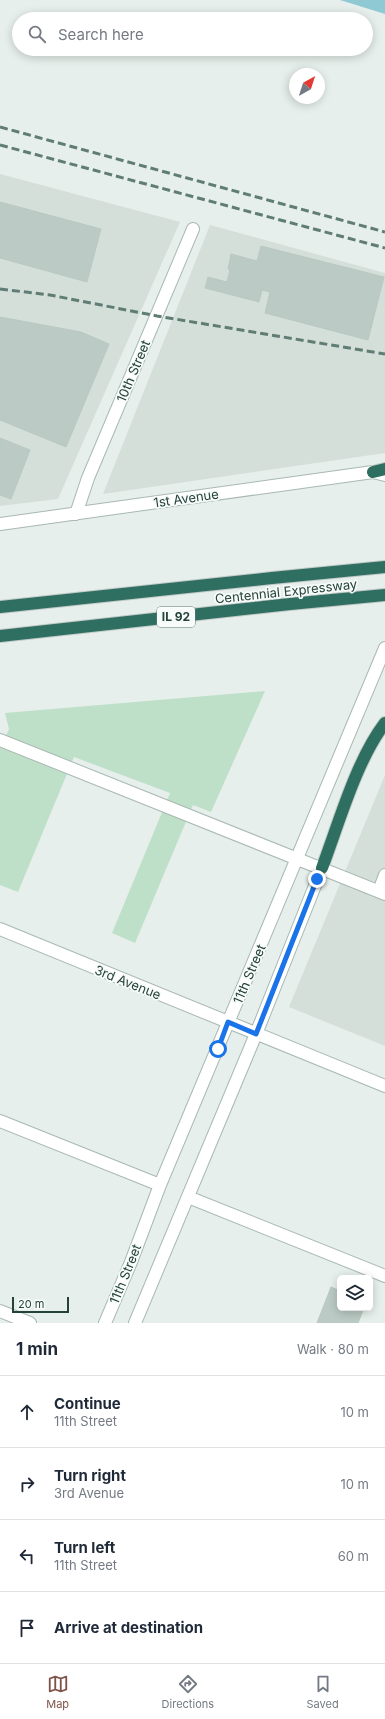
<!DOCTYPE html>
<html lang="en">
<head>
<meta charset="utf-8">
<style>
	body { margin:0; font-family:Inter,sans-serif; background:#f2f2f3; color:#1f2937 }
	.controls { position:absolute; right:12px; bottom:12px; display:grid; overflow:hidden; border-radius:6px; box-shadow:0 2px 10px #0003 }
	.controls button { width:36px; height:36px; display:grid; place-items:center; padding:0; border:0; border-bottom:1px solid #e0e1e3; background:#fff; color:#1f2937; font:20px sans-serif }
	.compass { position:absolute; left:289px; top:68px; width:36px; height:36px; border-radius:50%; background:#fff; box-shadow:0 2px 10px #0003; rotate:39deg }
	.scale { position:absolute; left:12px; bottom:10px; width:57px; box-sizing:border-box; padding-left:4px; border:2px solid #24423a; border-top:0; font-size:11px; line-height:14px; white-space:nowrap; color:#24423a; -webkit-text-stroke:3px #f7fbf9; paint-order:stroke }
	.stop { position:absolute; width:12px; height:12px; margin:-9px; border:3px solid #1a73e8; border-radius:50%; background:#fff }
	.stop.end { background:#1a73e8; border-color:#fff; box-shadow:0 1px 4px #0008 }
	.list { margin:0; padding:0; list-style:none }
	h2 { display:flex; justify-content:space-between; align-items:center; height:52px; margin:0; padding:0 16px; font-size:17px }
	h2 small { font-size:13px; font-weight:400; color:#747a83 }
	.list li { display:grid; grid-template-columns:26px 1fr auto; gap:12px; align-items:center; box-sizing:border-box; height:72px; padding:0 16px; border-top:1px solid #e0e1e3 }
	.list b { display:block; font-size:15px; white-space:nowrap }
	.list p { margin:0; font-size:13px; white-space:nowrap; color:#747a83 }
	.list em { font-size:13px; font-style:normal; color:#747a83 }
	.icon { flex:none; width:22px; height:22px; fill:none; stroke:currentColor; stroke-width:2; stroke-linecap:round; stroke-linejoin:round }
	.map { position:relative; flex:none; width:385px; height:1323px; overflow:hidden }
	.search { position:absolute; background:#fff; box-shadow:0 2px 10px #0003; left:12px; right:12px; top:12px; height:44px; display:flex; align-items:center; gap:10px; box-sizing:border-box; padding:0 14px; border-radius:22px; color:#747a83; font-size:15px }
	.sheet { height:340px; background:#fff }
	nav { display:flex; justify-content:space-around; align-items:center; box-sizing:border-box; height:56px; border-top:1px solid #e0e1e3; background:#fff; font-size:11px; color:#747a83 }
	nav a { display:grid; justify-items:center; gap:2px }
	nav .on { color:#7f5249 }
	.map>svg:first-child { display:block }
	.built { fill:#d4dfda }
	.green { fill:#bfe0c8 }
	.water { fill:#8ec9d4 }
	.building { fill:#bbcac4; stroke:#b8c9c2 }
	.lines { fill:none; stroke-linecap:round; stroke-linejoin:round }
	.minor-casing { stroke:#a8b8b2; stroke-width:14 }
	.highway-casing { stroke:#c2cac8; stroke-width:14 }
	.minor { stroke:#fff; stroke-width:12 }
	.highway { stroke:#2f6f62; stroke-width:12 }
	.rail { stroke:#5f7d75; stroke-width:3; stroke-dasharray:8 4; stroke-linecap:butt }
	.route { stroke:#1a73e8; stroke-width:5 }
	.labels { text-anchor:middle; stroke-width:3.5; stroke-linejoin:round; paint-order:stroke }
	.shield { fill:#f7fbf9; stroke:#637a73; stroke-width:1 }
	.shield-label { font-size:12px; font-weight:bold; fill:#24423a }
	.street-label { font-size:13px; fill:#24423a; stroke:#f7fbf9 }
</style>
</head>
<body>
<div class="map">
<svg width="385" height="1323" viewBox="0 0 385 1323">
	<rect width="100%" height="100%" fill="#e6efeb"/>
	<path class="built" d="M0,174L180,222L58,499L0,506Z
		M210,225L385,273V453L103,494Z
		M385,775V1046L289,1007Z"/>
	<path class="green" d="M265,691L211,812L193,805L135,943L112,933L170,793L74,757L18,892L0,885V748L9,729L5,713Z"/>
	<path class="water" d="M340,0H385V14Z"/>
	<path class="building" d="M0,202L101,229L87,282L0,258Z
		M261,246L384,277L368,340L265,313L270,292L262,290L259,302L205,288L208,277L227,282L230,270L228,269L231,254L257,261Z
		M0,317L81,332L109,344L66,447L0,420Z
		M0,438L30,450L11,499L0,495Z
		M331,1287L340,1291V1308H364L358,1323H317Z"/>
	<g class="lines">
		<g class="minor-casing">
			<path id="minor" d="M76,514L88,478L193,229
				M0,524L373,472L385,475
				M0,740L385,894
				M379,891L385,875
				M0,929L385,1086
				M0,1121L160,1185
				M188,1197L385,1276
				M0,1311L30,1323
				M105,1323L131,1262L160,1185L385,648
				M135,1323L256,1034L322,868"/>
		</g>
		<g class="highway-casing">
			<path id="highway" d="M373,472L385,469
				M0,607L272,578L385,567
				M0,636L290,604L385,595
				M322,868C339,823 356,761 385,723"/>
		</g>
		<use href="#minor" class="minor"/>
		<use href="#highway" class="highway"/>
		<path class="rail" d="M0,127L385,232
			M0,145L385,248
			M0,289L50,295L157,316L385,354"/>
	</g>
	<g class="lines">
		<path class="route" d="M218,1049L228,1022L256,1034L317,879"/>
	</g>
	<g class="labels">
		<rect class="shield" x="157" y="607" width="38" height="20" rx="3"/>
		<g class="shield-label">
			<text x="176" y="621">IL 92</text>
		</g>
		<g class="street-label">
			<text transform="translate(133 371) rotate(-67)" y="5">10th Street</text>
			<text transform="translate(186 498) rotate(-8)" y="5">1st Avenue</text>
			<text transform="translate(286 591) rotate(-6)" y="5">Centennial Expressway</text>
			<text transform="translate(249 974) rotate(-67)" y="5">11th Street</text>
			<text transform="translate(128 982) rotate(22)" y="5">3rd Avenue</text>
			<text transform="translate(125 1274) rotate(-68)" y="5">11th Street</text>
		</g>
	</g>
</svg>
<div class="controls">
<button><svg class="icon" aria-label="layers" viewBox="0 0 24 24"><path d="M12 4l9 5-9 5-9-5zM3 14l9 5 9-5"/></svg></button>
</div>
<svg class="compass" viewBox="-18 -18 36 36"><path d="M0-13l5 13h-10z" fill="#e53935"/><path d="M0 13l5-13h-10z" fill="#747a83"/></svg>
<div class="scale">20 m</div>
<div class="stop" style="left:218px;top:1049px"></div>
<div class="stop end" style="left:317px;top:879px"></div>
<div class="search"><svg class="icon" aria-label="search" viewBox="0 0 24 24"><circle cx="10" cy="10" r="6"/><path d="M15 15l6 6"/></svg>Search here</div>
</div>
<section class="sheet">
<h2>1 min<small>Walk · 80 m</small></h2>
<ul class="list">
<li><svg class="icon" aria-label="ahead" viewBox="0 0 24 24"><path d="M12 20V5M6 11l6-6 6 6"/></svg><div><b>Continue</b><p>11th Street</p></div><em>10 m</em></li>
<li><svg class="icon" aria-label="right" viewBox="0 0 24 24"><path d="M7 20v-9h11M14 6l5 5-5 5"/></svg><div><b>Turn right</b><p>3rd Avenue</p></div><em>10 m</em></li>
<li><svg class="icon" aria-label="left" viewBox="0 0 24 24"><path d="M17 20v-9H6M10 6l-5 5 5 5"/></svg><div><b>Turn left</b><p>11th Street</p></div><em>60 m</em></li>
<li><svg class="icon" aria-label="arrive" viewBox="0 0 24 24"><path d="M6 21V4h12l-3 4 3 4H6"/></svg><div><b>Arrive at destination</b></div></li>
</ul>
</section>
<nav>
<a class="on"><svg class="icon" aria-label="map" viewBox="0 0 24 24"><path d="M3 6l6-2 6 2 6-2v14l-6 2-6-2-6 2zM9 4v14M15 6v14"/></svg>Map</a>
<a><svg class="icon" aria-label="directions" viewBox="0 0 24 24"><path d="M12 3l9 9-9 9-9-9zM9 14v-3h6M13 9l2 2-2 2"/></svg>Directions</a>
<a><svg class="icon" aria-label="saved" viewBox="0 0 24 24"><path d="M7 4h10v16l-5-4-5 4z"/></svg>Saved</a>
</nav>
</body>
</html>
